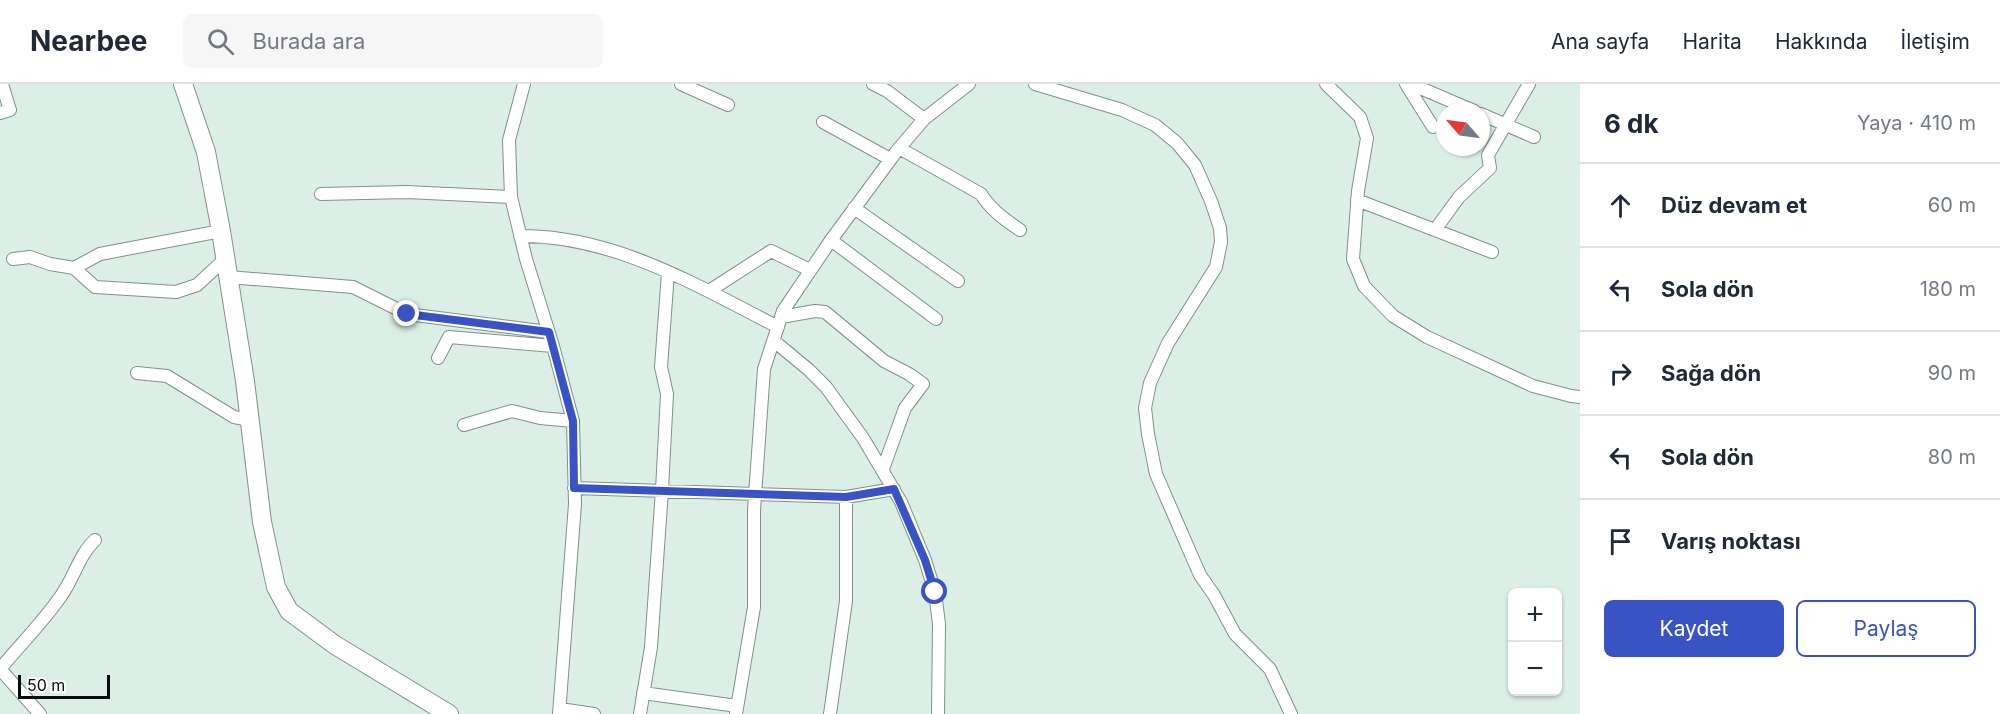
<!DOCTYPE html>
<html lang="tr">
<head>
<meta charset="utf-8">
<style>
	body { margin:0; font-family:Inter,sans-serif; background:#f6f6f7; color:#1f2937 }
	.controls { position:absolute; right:18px; bottom:18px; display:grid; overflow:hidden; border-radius:9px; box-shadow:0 2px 4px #0004 }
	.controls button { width:54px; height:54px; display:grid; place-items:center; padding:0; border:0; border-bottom:2px solid #e0e1e3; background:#fff; color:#1f2937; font:30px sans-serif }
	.compass { position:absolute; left:1436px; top:18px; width:54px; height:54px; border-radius:50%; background:#fff; box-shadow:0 2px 4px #0004; rotate:298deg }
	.scale { position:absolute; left:18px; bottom:15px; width:92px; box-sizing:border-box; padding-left:6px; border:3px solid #080e0b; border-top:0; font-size:16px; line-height:21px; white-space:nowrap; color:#080e0b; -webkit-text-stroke:4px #fff; paint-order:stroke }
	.stop { position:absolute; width:18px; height:18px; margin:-14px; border:4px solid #3953c5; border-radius:50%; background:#fff }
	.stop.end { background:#3953c5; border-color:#fff; box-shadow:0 2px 6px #0008 }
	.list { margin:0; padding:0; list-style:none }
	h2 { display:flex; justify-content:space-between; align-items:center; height:78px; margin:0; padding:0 24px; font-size:26px }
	h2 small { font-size:20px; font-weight:400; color:#747a83 }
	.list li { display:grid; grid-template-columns:39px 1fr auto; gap:18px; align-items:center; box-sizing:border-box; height:84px; padding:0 24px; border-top:2px solid #e0e1e3 }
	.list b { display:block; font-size:22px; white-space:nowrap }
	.list em { font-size:20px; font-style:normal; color:#747a83 }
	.actions { display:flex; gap:12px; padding:18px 24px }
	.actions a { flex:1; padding:14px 0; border:2px solid #3953c5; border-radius:9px; text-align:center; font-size:21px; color:#3953c5 }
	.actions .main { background:#3953c5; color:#fff }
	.icon { flex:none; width:33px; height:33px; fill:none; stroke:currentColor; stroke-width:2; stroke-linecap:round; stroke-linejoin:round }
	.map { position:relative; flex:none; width:1580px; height:630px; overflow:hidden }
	header { display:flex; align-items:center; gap:36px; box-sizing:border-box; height:84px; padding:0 30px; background:#fff; border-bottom:2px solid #e0e1e3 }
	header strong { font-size:28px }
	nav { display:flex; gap:33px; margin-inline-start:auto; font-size:21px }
	.search { width:420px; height:54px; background:#f6f6f7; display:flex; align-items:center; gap:15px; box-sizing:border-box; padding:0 21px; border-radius:9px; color:#747a83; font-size:22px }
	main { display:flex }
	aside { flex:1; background:#fff }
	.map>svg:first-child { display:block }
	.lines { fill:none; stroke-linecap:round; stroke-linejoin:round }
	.street-casing { stroke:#809189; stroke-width:14 }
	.secondary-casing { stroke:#809189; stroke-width:20 }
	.street { stroke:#fff; stroke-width:12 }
	.secondary { stroke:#fff; stroke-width:18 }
	.route { stroke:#3953c5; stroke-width:8 }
</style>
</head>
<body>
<header>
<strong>Nearbee</strong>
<div class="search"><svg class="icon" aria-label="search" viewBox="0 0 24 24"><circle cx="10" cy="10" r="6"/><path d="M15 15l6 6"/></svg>Burada ara</div>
<nav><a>Ana sayfa</a><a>Harita</a><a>Hakkında</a><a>İletişim</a></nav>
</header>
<main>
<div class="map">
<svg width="1580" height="630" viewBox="0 0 1580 630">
	<rect width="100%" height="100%" fill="#dcefe6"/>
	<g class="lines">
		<g class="street-casing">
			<path id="street" d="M524,0L509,56L511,113L526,175L553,262L573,337L575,420L559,630
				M681,0L728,21
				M873,0L887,7L924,35
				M1035,0L1122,26L1155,41L1177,59L1195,81L1211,117L1220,144L1221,158L1216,183L1168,259L1150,299L1145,324L1148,350L1156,390L1200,491L1214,511L1235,550L1270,585L1291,630
				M1326,0L1360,33L1367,54L1358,107L1353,175L1364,202L1393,232L1427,253L1533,302L1571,312L1580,313
				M1406,0L1433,43
				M1411,0L1474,27
				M0,29L10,26L2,0
				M1481,30L1534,53
				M823,38L890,75
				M899,64L981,110C991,126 1004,135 1020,146
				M321,110L407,108L511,113
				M1357,116L1492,168
				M854,124L958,197
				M1435,146L1459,113L1490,84L1488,71L1529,0
				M520,152C613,151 698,202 778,243
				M831,156L936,235
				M13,175L30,173L50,180L74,184L100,170L221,147
				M74,184L95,203L176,208L197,201L225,175
				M228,193L353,203L407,230L548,248
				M709,207L771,167L810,186
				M781,233L815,227L825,228L884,277L909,290L923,300L905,324L883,385
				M774,257L809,286L826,303L863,354L901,418L925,476L935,508L939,540L938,630
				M438,274L449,253L553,262
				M137,289L167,292L234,333L250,336
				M464,341L512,327L540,334L573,337
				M574,404L846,413L894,405
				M0,585C20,561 43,538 61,512C74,494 79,471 95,456
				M0,585L40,630
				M643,609L737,622
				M560,625L594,630
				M640,630L651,563L662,406L667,310L661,283L668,189
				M736,630L754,523V426L764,285L783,227L831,156L896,68L924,35L969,0
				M830,630L846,517V413"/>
		</g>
		<g class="secondary-casing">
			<path id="secondary" d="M183,0L206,68L221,147L245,297L262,438L276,503L289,527L335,561L449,630"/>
		</g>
		<use href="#street" class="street"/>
		<use href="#secondary" class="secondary"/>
	</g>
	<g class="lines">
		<path class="route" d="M407,230L549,248L573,337L574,404L846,413L894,405L925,476L935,508"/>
	</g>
</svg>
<div class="controls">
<button>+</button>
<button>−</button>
</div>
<svg class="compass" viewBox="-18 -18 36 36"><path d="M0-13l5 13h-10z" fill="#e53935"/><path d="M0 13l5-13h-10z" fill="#747a83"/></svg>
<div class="scale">50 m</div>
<div class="stop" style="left:935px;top:508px"></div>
<div class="stop end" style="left:407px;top:230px"></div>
</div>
<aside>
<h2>6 dk<small>Yaya · 410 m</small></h2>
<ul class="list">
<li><svg class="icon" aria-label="ahead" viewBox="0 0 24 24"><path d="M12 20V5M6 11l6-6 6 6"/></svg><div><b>Düz devam et</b></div><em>60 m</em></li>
<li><svg class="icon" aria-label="left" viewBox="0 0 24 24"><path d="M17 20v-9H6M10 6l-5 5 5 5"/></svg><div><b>Sola dön</b></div><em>180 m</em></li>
<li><svg class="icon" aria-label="right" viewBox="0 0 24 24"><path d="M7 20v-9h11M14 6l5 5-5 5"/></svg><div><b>Sağa dön</b></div><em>90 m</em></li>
<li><svg class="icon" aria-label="left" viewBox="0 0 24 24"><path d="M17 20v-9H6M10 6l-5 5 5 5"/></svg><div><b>Sola dön</b></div><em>80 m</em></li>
<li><svg class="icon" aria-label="arrive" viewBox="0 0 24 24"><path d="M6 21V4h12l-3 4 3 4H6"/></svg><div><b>Varış noktası</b></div></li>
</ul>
<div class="actions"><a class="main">Kaydet</a><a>Paylaş</a></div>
</aside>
</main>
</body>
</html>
